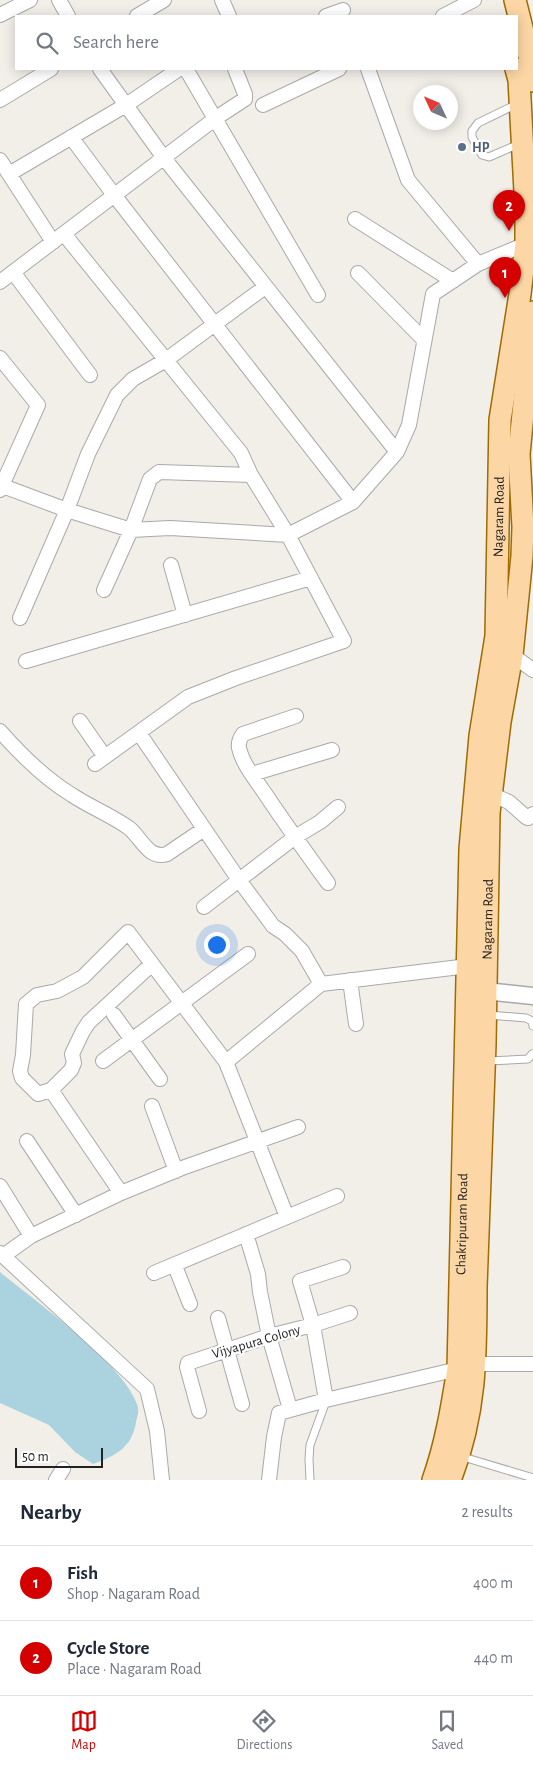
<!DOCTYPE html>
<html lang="en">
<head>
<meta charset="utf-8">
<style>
	body { margin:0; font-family:"Alegreya Sans",sans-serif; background:#f6f6f7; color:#1f2937 }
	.compass { position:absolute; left:413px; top:85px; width:45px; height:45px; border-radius:50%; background:#fff; box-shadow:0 2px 12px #0003; rotate:314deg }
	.scale { position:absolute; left:15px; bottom:12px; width:88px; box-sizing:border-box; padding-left:5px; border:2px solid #222; border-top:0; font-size:14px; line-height:18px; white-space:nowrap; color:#222; -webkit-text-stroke:4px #fff; paint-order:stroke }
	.you { position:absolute; left:216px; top:944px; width:18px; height:18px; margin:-12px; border:4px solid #fff; border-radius:50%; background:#1a73e8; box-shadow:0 0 0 8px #1a73e833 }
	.badge { display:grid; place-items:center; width:32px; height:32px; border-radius:50%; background:#d40000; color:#fff; font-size:16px; font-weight:700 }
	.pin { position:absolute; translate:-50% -41px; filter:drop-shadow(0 1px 2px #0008) }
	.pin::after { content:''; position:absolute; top:26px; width:18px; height:15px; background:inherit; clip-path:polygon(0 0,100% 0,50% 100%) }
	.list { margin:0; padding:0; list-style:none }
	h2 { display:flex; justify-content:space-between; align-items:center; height:65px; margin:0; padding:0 20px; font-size:21px }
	h2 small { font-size:16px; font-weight:400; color:#747a83 }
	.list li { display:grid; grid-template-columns:32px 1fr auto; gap:15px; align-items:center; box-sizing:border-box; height:75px; padding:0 20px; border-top:1px solid #e0e1e3 }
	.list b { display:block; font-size:19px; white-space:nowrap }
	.list p { margin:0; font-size:16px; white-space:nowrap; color:#747a83 }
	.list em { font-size:16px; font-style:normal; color:#747a83 }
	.icon { flex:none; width:28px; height:28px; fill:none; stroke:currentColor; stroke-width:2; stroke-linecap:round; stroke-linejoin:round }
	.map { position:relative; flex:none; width:533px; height:1480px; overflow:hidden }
	.search { position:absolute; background:#fff; box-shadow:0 2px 12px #0003; left:15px; right:15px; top:15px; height:55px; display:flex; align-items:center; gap:12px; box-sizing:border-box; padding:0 18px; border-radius:0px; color:#747a83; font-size:19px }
	.sheet { height:215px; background:#fff }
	nav { display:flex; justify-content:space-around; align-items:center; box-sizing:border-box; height:70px; border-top:1px solid #e0e1e3; background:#fff; font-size:14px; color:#747a83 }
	nav a { display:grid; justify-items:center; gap:2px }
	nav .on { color:#d40000 }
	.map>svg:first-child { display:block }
	.water { fill:#aad3df }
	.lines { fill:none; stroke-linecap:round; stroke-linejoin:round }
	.service-casing { stroke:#a9a9a9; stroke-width:9 }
	.minor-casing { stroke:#a9a9a9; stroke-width:16 }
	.tertiary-casing { stroke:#a9a9a9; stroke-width:19 }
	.primary-casing { stroke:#a06b00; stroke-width:24 }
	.service { stroke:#fff; stroke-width:7 }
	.minor { stroke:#fff; stroke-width:14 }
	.tertiary { stroke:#fff; stroke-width:16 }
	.primary { stroke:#fcd6a4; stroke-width:21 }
	.service-dot { fill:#5c6f8a; stroke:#fff; stroke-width:2 }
	.labels { text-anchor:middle; stroke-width:4.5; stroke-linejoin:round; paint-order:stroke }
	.service-label { font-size:14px; font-weight:bold; fill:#4e5e75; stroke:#fff; text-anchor:start }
	.street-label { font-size:14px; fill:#222; stroke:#fff }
</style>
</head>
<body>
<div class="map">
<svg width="533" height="1480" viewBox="0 0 533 1480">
	<rect width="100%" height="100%" fill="#f2efe9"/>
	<path class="water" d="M0,1272C36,1302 126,1365 138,1407C139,1412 137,1418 136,1422C132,1448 115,1456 93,1464L75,1452L49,1425L0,1403Z"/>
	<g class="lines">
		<g class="service-casing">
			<path id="service" d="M517,104L478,123L472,131V137L482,155L489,157L519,144
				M488,1015L526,1018L532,1021L533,1026
				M488,1061L528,1059L532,1054
				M460,1456L533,1478
				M310,1480L309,1459L310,1445L326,1401"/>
		</g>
		<g class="minor-casing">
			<path id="minor" d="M59,0L68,16
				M222,0L229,16
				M0,15L30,0
				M137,16L164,0
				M326,16L343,10
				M443,16L474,0
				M100,69L164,158L397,452
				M186,69L318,295
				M368,69L408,180L478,264
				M0,100L51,69
				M263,105L339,69
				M71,137L114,195L353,502
				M0,160L53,242
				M9,174L126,105L179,69
				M355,219L453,281
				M64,234L241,453L251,475L288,535L344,641L236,678L188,697L95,764
				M13,272L90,375
				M358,273L424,340
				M0,282L216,118L245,99V94L235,69
				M0,358L38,405L0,490
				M0,485L67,510L131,530L170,528L288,535L353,502L397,452L409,425L433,294L478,264L526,244
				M171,565L185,615
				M104,590L131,530L150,479L159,472L251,475
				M20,618L67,510L88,454L117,395L133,379L166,360L265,287
				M512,655L533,670
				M26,661L311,578
				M296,716L243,734C240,738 238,742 239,748C243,765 256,780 266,795C286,825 307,854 328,883
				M80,721L105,757
				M0,731C22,756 44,778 72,795C90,807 111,815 129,828C141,837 148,860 167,854L204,829
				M139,733L239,880L273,926L285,934L302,951L321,984
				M252,774L332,750
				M491,794L509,802L526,817L528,818L533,814
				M204,907L295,837L320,822L338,807
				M350,980L356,1024
				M114,1015L160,1079
				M103,1061L248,954
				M226,1062L321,984L468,966
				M51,1090L71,1070L74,1063L72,1054L83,1031L89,1022L152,964
				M152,1106L176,1171
				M27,1141L76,1215
				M0,1186L31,1236L121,1193L182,1168L298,1127
				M121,1193L51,1090L38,1094L22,1078L20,1071L23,1055L26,1004L37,995L57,991L83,977L128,932L226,1062L287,1217
				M246,1234L258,1274L260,1292L269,1336L290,1409
				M0,1253L147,1389L157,1431L162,1480
				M3,1256L31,1236
				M175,1266L190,1304
				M343,1267L300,1281L313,1325L350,1313
				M154,1273L337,1196
				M218,1318L242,1404
				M476,1364H533
				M199,1411L187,1367L188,1363L269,1336L313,1325L326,1400L458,1369
				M56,1480L63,1469
				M269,1480L274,1437L279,1413L326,1400"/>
		</g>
		<g class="tertiary-casing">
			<path id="tertiary" d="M485,991L533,996"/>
		</g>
		<g class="primary-casing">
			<g id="primary">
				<path d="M515,0L533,72V81"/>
				<path id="s1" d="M433,1480C446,1444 452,1406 458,1369L470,849L480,736L496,636L500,420L520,294L526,244V210L519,80L516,69"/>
				<path id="s2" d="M450,1480C476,1415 476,1356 476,1287L485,1044L489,813L500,722L512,655L522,556L523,527L519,454L533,312"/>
			</g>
		</g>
		<use href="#service" class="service"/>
		<use href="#minor" class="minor"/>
		<use href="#tertiary" class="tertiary"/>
		<use href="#primary" class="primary"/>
	</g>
	<circle class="service-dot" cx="462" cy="147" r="5"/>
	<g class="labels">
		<g class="service-label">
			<text x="472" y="152">HP</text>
		</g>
		<g class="street-label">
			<text dy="5" stroke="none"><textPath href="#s1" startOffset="968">Nagaram Road</textPath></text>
			<text dy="5" stroke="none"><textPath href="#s2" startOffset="564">Nagaram Road</textPath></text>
			<text dy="5" stroke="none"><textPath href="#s1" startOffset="259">Chakripuram Road</textPath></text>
			<text transform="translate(256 1341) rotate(-16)" y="5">Vijyapura Colony</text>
		</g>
	</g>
</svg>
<svg class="compass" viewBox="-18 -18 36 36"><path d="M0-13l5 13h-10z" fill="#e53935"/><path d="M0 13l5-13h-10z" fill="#747a83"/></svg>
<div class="scale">50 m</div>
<div class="you"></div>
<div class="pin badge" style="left:505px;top:298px">1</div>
<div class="pin badge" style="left:509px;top:231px">2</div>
<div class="search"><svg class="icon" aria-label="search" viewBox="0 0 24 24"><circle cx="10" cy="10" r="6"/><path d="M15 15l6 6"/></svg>Search here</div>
</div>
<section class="sheet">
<h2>Nearby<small>2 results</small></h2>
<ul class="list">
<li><span class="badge">1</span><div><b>Fish</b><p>Shop · Nagaram Road</p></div><em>400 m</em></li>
<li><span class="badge">2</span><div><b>Cycle Store</b><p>Place · Nagaram Road</p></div><em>440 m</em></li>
</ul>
</section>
<nav>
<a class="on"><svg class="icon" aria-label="map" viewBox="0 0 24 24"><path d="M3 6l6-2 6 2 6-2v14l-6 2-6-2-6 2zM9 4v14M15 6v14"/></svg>Map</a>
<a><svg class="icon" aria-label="directions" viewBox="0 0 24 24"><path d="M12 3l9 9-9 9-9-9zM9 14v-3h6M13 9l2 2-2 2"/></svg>Directions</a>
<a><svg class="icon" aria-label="saved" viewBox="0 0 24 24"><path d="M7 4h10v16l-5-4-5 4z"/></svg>Saved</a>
</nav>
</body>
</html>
